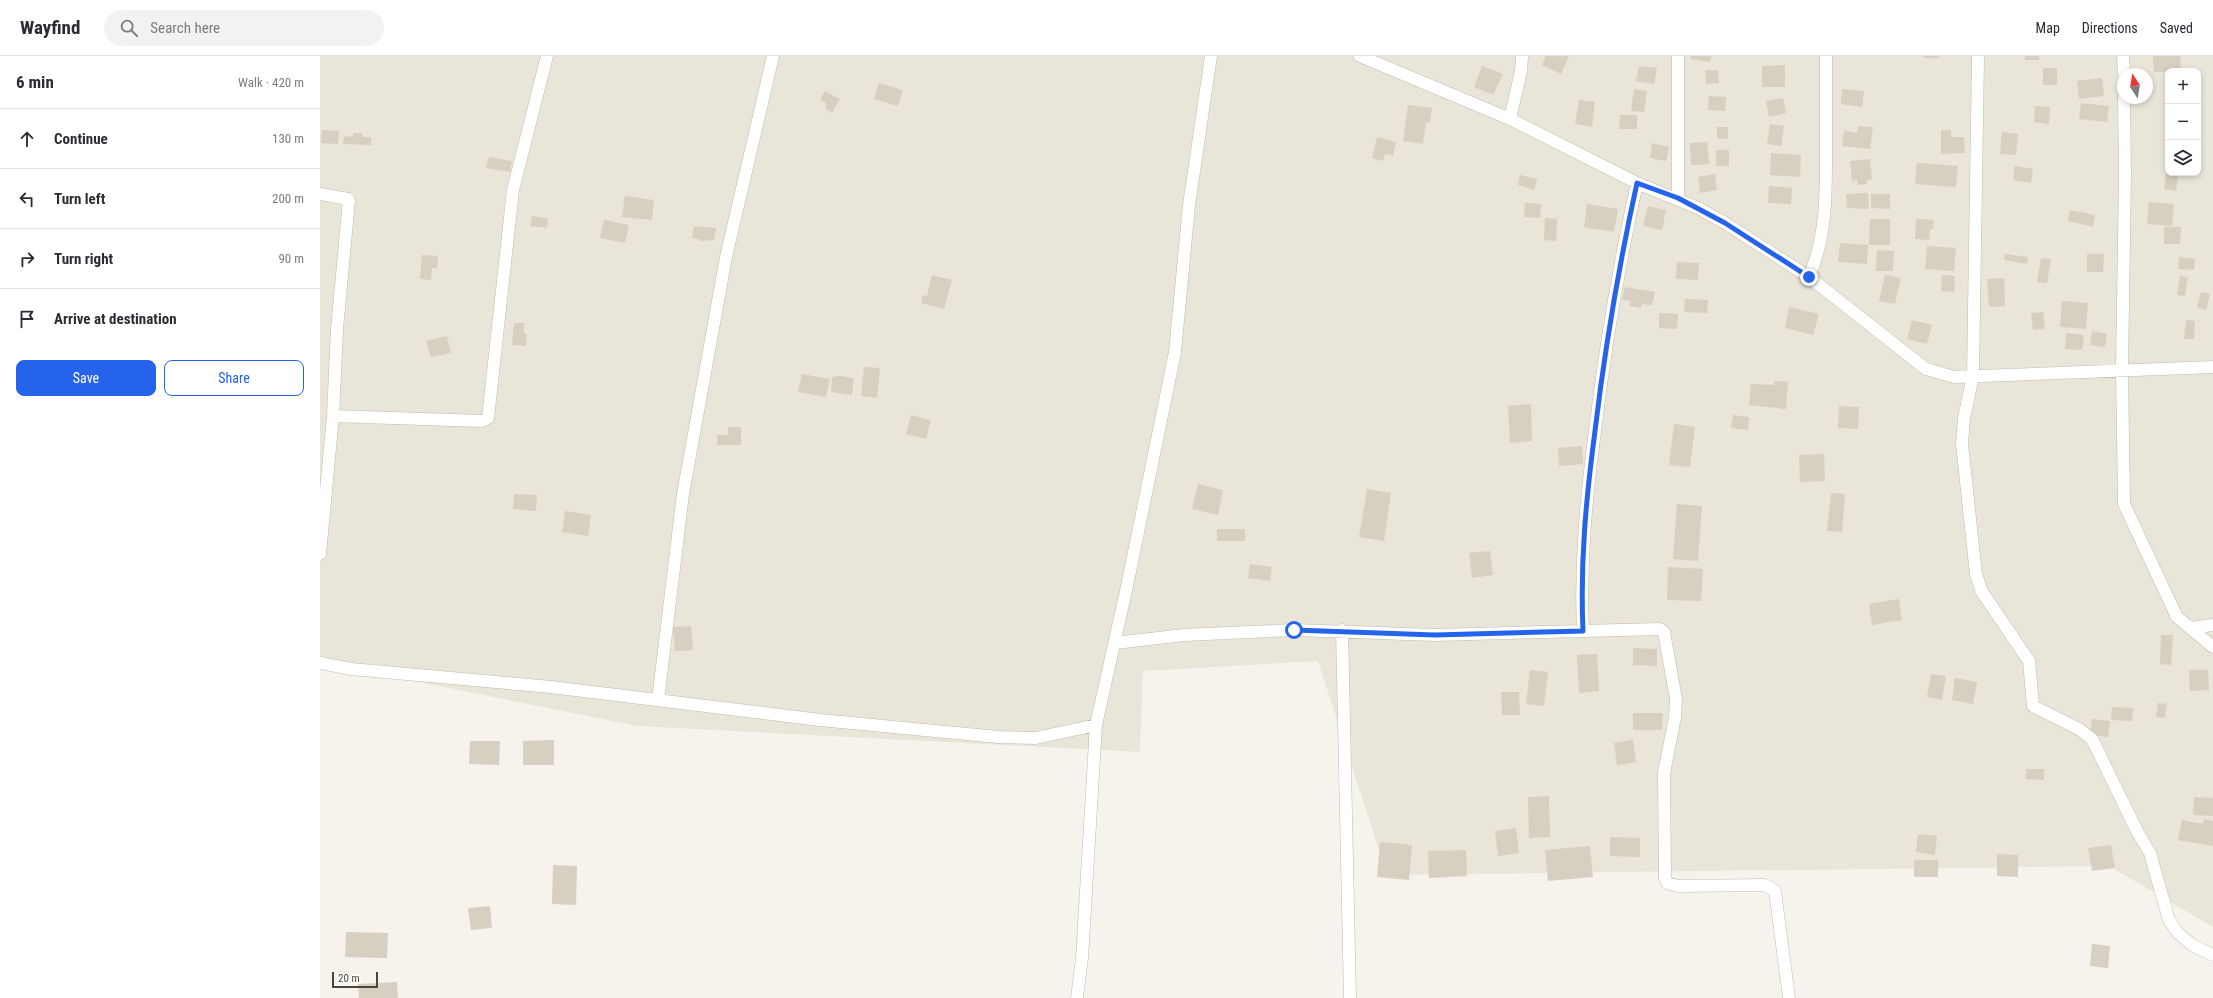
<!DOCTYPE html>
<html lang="en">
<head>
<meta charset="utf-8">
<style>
	body { margin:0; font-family:"Roboto Condensed",sans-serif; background:#f2f2f3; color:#2b2b33 }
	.controls { position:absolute; right:12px; top:12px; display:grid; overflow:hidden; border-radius:8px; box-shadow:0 2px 6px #0003 }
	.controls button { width:36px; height:36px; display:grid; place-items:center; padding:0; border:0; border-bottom:1px solid #e1e1e2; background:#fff; color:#2b2b33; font:20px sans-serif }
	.compass { position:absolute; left:1797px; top:12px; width:36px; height:36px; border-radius:50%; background:#fff; box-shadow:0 2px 6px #0003; rotate:348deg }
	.scale { position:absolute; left:12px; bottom:10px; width:46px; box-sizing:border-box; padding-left:4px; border:2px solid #4a4439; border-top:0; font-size:11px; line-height:14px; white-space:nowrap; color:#4a4439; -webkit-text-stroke:3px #fff; paint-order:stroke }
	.stop { position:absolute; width:12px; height:12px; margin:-9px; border:3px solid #2563eb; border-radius:50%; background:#fff }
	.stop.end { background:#2563eb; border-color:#fff; box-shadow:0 1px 4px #0008 }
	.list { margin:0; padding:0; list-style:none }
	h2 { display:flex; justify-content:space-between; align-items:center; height:52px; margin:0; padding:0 16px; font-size:17px }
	h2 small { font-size:13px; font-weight:400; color:#7c7c81 }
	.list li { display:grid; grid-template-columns:26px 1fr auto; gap:12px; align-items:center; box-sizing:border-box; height:60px; padding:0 16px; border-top:1px solid #e1e1e2 }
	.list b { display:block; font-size:15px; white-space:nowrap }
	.list em { font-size:13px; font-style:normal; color:#7c7c81 }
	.actions { display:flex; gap:8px; padding:12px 16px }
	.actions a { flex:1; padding:9px 0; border:1px solid #2563eb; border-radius:8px; text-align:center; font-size:14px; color:#2563eb }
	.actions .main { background:#2563eb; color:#fff }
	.icon { flex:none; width:22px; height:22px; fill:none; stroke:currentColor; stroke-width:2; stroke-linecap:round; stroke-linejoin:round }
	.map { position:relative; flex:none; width:1893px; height:942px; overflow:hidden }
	header { display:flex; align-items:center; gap:24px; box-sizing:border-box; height:56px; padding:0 20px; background:#fff; border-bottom:1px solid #e1e1e2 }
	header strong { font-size:19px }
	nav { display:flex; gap:22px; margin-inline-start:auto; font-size:14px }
	.search { width:280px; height:36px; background:#f2f2f3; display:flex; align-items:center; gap:10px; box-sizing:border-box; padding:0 14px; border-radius:22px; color:#7c7c81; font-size:15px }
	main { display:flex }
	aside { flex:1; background:#fff }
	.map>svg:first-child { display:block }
	.residential { fill:#e9e5d9; fill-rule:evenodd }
	.building { fill:#d7cfc1 }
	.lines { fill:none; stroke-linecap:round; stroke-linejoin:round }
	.street-casing { stroke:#c1bbae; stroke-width:13 }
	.street { stroke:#fff; stroke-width:12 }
	.route { stroke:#2563eb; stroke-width:5 }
</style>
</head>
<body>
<header>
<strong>Wayfind</strong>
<div class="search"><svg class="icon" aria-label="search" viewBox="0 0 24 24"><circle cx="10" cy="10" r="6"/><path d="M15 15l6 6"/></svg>Search here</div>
<nav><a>Map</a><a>Directions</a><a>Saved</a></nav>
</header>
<main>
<aside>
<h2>6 min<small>Walk · 420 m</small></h2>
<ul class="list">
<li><svg class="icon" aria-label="ahead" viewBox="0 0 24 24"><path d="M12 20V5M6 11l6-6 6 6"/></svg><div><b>Continue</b></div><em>130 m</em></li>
<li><svg class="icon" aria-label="left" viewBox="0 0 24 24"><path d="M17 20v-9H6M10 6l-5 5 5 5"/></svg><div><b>Turn left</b></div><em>200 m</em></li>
<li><svg class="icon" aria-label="right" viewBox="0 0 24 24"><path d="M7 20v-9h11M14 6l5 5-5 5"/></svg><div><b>Turn right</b></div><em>90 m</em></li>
<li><svg class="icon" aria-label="arrive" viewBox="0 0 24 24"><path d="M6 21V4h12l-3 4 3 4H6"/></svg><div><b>Arrive at destination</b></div></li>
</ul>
<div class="actions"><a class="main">Save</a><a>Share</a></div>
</aside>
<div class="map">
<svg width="1893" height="942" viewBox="0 0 1893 942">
	<rect width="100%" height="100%" fill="#f5f3eb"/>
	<path class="residential" d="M0,0H1893V871L1789,810L1067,819L998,605L823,615L820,696L317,670L0,606ZM1848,15H1878V117H1848ZM1803,18H1827V42H1803Z"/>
	<path class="building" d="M1226,0H1249L1241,18L1222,9Z
		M1371,0H1391L1390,6L1371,3Z
		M1603,0H1619V2H1604Z
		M1705,0H1719V4H1705Z
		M1833,0H1860L1861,15L1834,16Z
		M1465,9V31H1442V10Z
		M1162,10L1183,18L1173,39L1154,31Z
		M1319,10L1337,12L1334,28L1316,25Z
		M1723,12H1737V29H1723Z
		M1385,14H1398L1399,27L1386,28Z
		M1782,22L1784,40L1759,43L1757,25Z
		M559,27L583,34L578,50L554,43Z
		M1314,33L1327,35L1324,56L1311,55Z
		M1522,33L1544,35L1542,51L1521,48Z
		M505,35L520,43L512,57L506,53V47L500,44Z
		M1389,40L1406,41L1405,55L1388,54Z
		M1463,42L1466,57L1449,61L1446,45Z
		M1259,44L1275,46L1272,71L1255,68Z
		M1761,47L1789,50L1787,66L1759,63Z
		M1088,49L1112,52L1110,67L1106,66L1103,88L1083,85Z
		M1715,50L1730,51L1729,68L1714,66Z
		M1300,59H1317V73H1299Z
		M1450,68L1464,70L1461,90L1447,88Z
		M1538,70L1553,71L1550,93L1522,90L1524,75L1537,77Z
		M1397,71H1408V83L1397,82Z
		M2,74L19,75L18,88L1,87Z
		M1621,74H1631V81H1644L1645,97L1621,98Z
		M1682,76L1698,78L1696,99L1680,98Z
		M33,77H42V81H51V89L23,88L24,80L33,81Z
		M1057,81L1076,86L1073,100L1065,98L1063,105L1052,102Z
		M1387,86L1389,108L1371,109L1370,87Z
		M1332,87L1349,91L1346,105L1330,102Z
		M1396,94H1409V110H1396Z
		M1451,97L1481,99L1480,121L1450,119Z
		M169,101L192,105L190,116L166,112Z
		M1550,103L1552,123L1547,124V128L1538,129L1537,124L1532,125L1530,105Z
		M1597,107L1638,110L1636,131L1595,128Z
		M1695,110L1713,113L1711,127L1693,124Z
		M1846,117L1858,119L1856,135L1844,133Z
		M1395,118L1397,134L1380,137L1378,121Z
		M1200,119L1217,123L1214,134L1198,129Z
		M1449,130L1472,132L1471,148L1448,147Z
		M1548,137L1549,153L1527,152L1526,138Z
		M1551,138H1570V153L1551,152Z
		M305,140L334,144L332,164L302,161Z
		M1829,146L1854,148L1852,170L1827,168Z
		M1205,147L1221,148L1220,162L1204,161Z
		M1267,148L1298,153L1294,176L1264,171Z
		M1328,150L1346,154L1342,174L1323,170Z
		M1750,154L1775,159L1773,171L1748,165Z
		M212,160L228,162L227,172L210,170Z
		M1225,162L1237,163L1236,185L1224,184Z
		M1550,163H1570V189H1549Z
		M1596,163L1614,164L1613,173H1610L1609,184L1595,183Z
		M284,164L309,169L305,187L280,182Z
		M374,170L396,172L394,184L380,185V183L372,182Z
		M1844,171H1861L1860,188H1844Z
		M1520,187L1548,189L1547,208L1518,206Z
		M1607,190L1636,192L1634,215L1605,213Z
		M1557,194L1574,195L1573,215H1556Z
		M1685,198L1708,201L1707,208L1684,204Z
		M1767,198H1784L1783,216H1767Z
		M102,199L118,200L117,212H112L111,224L100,223Z
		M1859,201L1875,203L1874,214L1858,213Z
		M1721,202L1731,203L1727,227L1717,226Z
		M1357,206L1379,207L1378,224L1356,223Z
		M612,219L632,224L624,253L601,247L603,239L607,240Z
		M1565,219L1581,222L1575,248L1559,245Z
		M1622,219L1635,220L1634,236L1621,235Z
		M1860,220L1868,221L1865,240L1857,239Z
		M1684,222L1685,250L1669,251L1667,223Z
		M1305,231L1335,236L1332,249L1322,248L1321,252L1310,250V245L1302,244Z
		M1881,236L1890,238L1886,254L1877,251Z
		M1365,243L1388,244L1387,257L1364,256Z
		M1742,245L1768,247L1766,273L1740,271Z
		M1469,251L1499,258L1493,279L1465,272Z
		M1723,256L1725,273L1713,274L1711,257Z
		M1339,257L1358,258L1357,273L1339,272Z
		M1592,264L1612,269L1607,288L1587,283Z
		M1866,264L1875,265L1874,283H1864Z
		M194,267H204V278H207L206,290L192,289Z
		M1772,275L1787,278L1785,291L1770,289Z
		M1746,277L1764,279L1762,294L1745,293Z
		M127,280L131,297L111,301L106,285Z
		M544,311L560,312L557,342L541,340Z
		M482,318L510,323L506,341L478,336Z
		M520,320L534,322L532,339L511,336L512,321Z
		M1454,325L1468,326L1466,353L1429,349L1431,328L1454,329Z
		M1211,348L1212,385L1190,387L1188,350Z
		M1519,350L1539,351L1538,373L1518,372Z
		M591,359L611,364L606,383L586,378Z
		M1413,359L1429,361L1428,374L1411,372Z
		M1354,368L1375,371L1370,411L1349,409Z
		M408,371H421V389H397V379H408Z
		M1262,390L1263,408L1239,410L1238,392Z
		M1504,398L1505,425L1480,426L1479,399Z
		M878,428L903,434L898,459L872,453Z
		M1047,433L1071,437L1064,485L1039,481Z
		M1511,437L1525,438L1522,476L1507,475Z
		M194,438L217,439L216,455L193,453Z
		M1357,448L1382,450L1378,505L1353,503Z
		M245,455L271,459L268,480L242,476Z
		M897,473H925V485H897Z
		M1170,495L1173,519L1152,522L1149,497Z
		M930,508L952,511L950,525L928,522Z
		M1348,511L1383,513L1381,545L1347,544Z
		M1579,543L1582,564L1552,569L1549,548Z
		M371,570L373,594L355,595L353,571Z
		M1841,579H1853L1851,609L1840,608Z
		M1313,592L1337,593V610L1313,609Z
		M1277,598L1279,635L1259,637L1257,599Z
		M1210,614L1228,616L1224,650L1206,648Z
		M1869,614H1888L1889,634L1870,635Z
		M1611,618L1626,620L1622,644L1607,641Z
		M1635,622L1657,626L1653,648L1632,644Z
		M1181,636H1199L1200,659H1182Z
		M1838,647L1847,648L1845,662L1836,661Z
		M1792,651L1813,652L1812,665L1791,664Z
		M1313,657H1343L1342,674H1313Z
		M1772,663L1790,665L1788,681L1770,679Z
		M234,684V709H203V685Z
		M1313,684L1316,706L1297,709L1294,687Z
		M150,685H180L179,709L149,708Z
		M1706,713H1724V724L1706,723Z
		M1229,740L1230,781L1209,782L1208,741Z
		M1874,741L1893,742V760L1873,759Z
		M1884,763L1893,765V790L1858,784L1862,764L1883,768Z
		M1196,772L1199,797L1178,800L1175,775Z
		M1598,778L1617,780L1615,799L1596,796Z
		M1290,781L1320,782V801L1290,800Z
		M1060,786L1092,789L1089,824L1057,821Z
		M1791,789L1795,812L1772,815L1768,792Z
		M1270,790L1273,821L1228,825L1225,794Z
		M1146,794L1147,820L1109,822L1108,795Z
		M1677,798L1698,799V821L1677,820Z
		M1594,804H1618V821H1594Z
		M233,809L257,810L256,849L232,848Z
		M170,850L172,872L151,874L148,852Z
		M26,876L68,877L67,902L25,901Z
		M1772,888L1790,890L1788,912L1770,910Z
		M77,926L78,942H39L38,928Z"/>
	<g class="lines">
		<g class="street-casing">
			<path id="street" d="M1040,0L1190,63L1317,127L1378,152L1405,167L1489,221L1606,313L1634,321L1893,311
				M1658,0L1653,320L1644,362L1642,388L1656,518L1662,536L1709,605L1713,650L1759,673L1772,683L1817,775L1830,797L1849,864L1858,877L1872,889L1893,899
				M1803,0L1804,18
				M1804,42L1805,119L1802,314L1804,448L1857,561L1893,591
				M1190,63L1201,15L1202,0
				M0,138L28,143L29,144L17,273L13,360L0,498
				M1358,142V0
				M1489,221C1507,178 1506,138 1506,92C1506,61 1506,31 1506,0
				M13,360L162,365L168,362L193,134L227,0
				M1870,572L1893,569
				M1022,574L1030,942
				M1263,575L1340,573L1344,576L1356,643L1355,661L1344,717L1345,822L1347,827L1358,830L1445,829L1455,835L1469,942
				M795,587L864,579L974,574L1115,579L1263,575C1260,507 1266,443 1275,375C1285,291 1299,209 1317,127
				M0,607L31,613L231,631L500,664L678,681L716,682L776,669
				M338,644L363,438L406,201L453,0
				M757,942L762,902L776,669L806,535L855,296L869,149L891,0"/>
		</g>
		<use href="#street" class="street"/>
	</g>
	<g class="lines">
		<path class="route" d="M974,574L1115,579L1263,575C1260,507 1266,443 1275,375C1285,291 1299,209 1317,127L1358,142L1405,167L1489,221"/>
	</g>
</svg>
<div class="controls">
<button>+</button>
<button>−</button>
<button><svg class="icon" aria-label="layers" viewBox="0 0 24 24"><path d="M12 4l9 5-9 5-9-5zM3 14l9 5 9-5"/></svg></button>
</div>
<svg class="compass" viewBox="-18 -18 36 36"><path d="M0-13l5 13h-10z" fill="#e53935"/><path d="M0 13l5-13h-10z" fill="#7c7c81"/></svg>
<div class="scale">20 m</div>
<div class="stop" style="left:974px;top:574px"></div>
<div class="stop end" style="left:1489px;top:221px"></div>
</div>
</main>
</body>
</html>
